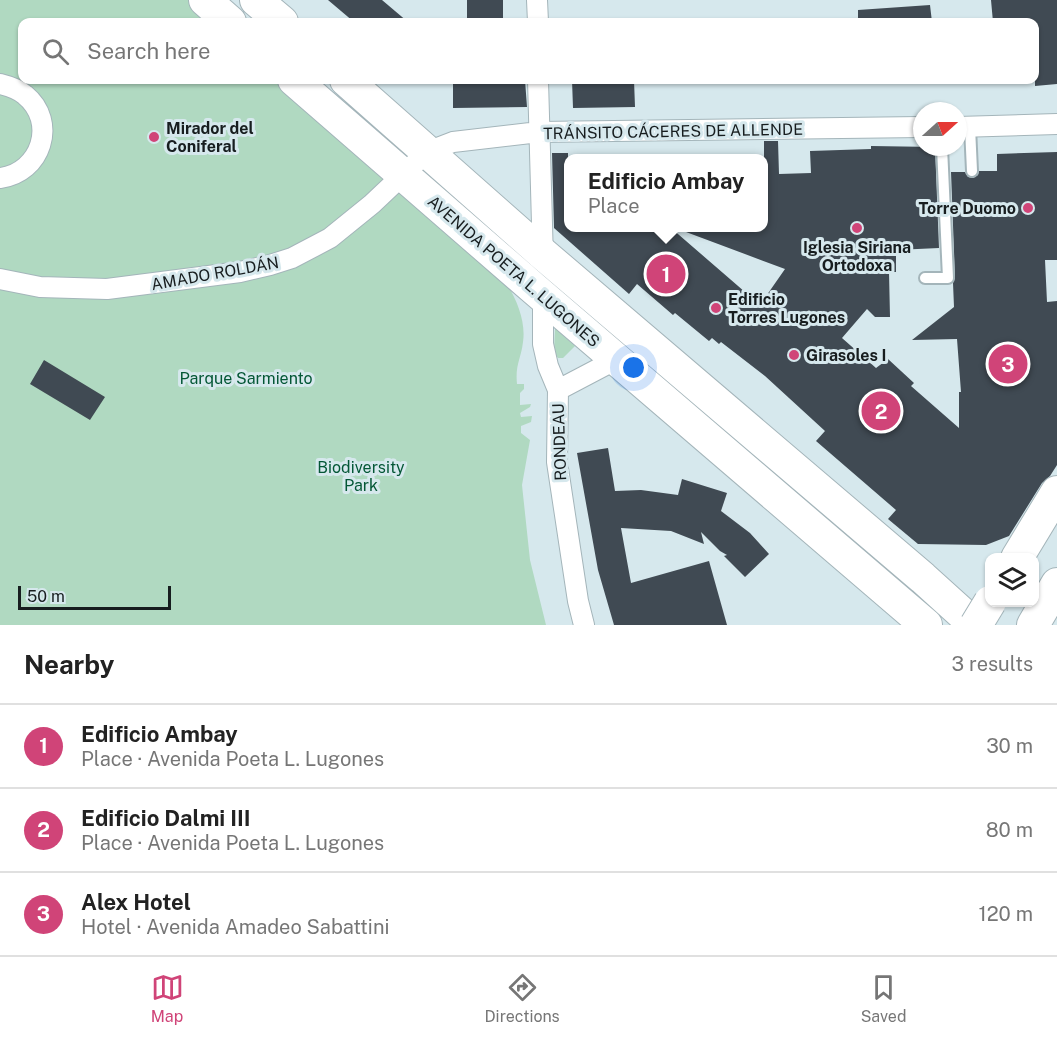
<!DOCTYPE html>
<html lang="en">
<head>
<meta charset="utf-8">
<style>
	body { margin:0; font-family:"Public Sans",sans-serif; background:#f6f6f6; color:#222 }
	.controls { position:absolute; right:18px; bottom:18px; display:grid; overflow:hidden; border-radius:12px; box-shadow:0 2px 4px #0004 }
	.controls button { width:54px; height:54px; display:grid; place-items:center; padding:0; border:0; border-bottom:2px solid #e0e0e0; background:#fff; color:#222; font:30px sans-serif }
	.compass { position:absolute; left:913px; top:102px; width:54px; height:54px; border-radius:50%; background:#fff; box-shadow:0 2px 4px #0004; rotate:69deg }
	.scale { position:absolute; left:18px; bottom:15px; width:153px; box-sizing:border-box; padding-left:6px; border:3px solid #171d1f; border-top:0; font-size:16px; line-height:21px; white-space:nowrap; color:#171d1f; -webkit-text-stroke:4px #d6e8ed; paint-order:stroke }
	.you { position:absolute; left:634px; top:368px; width:21px; height:21px; margin:-15px; border:4px solid #fff; border-radius:50%; background:#1a73e8; box-shadow:0 0 0 9px #1a73e833 }
	.badge { display:grid; place-items:center; width:39px; height:39px; border-radius:50%; background:#d04478; color:#fff; font-size:20px; font-weight:700 }
	.pin { position:absolute; translate:-50% -50%; border:3px solid #fff; box-shadow:0 2px 6px #0006 }
	.popup { position:absolute; left:564px; top:154px; width:204px; height:78px; box-sizing:border-box; display:grid; place-content:center; border-radius:12px; background:#fff; filter:drop-shadow(0 2px 4px #0005); font-size:20px; white-space:nowrap; color:#767676 }
	.popup b { font-size:22px; color:#222 }
	.popup::after { content:''; position:absolute; left:50%; top:100%; margin-left:-12px; border:12px solid transparent; border-top-color:#fff }
	.list { margin:0; padding:0; list-style:none }
	h2 { display:flex; justify-content:space-between; align-items:center; height:78px; margin:0; padding:0 24px; font-size:26px }
	h2 small { font-size:20px; font-weight:400; color:#767676 }
	.list li { display:grid; grid-template-columns:39px 1fr auto; gap:18px; align-items:center; box-sizing:border-box; height:84px; padding:0 24px; border-top:2px solid #e0e0e0 }
	.list b { display:block; font-size:22px; white-space:nowrap }
	.list p { margin:0; font-size:20px; white-space:nowrap; color:#767676 }
	.list em { font-size:20px; font-style:normal; color:#767676 }
	.icon { flex:none; width:33px; height:33px; fill:none; stroke:currentColor; stroke-width:2; stroke-linecap:round; stroke-linejoin:round }
	.map { position:relative; flex:none; width:1057px; height:625px; overflow:hidden }
	.search { position:absolute; background:#fff; box-shadow:0 2px 4px #0004; left:18px; right:18px; top:18px; height:66px; display:flex; align-items:center; gap:15px; box-sizing:border-box; padding:0 21px; border-radius:12px; color:#767676; font-size:22px }
	.sheet { height:330px; background:#fff }
	nav { display:flex; justify-content:space-around; align-items:center; box-sizing:border-box; height:84px; border-top:2px solid #e0e0e0; background:#fff; font-size:16px; color:#767676 }
	nav a { display:grid; justify-items:center; gap:3px }
	nav .on { color:#d04478 }
	.map>svg:first-child { display:block }
	.green { fill:#b0d9c1 }
	.building { fill:#404a53 }
	.lines { fill:none; stroke-linecap:round; stroke-linejoin:round }
	.service-casing { stroke:#a4b5ba; stroke-width:14 }
	.minor-casing { stroke:#a4b5ba; stroke-width:22 }
	.primary-casing { stroke:#a4b5ba; stroke-width:34 }
	.service { stroke:#fff; stroke-width:10 }
	.minor { stroke:#fff; stroke-width:20 }
	.primary { stroke:#fff; stroke-width:32 }
	.primary-bridge-casing { stroke:#a4b5ba; stroke-width:34; stroke-linecap:butt }
	.primary-bridge { stroke:#fff; stroke-width:32 }
	.poi-dot { fill:#d04478; stroke:#d6e8ed; stroke-width:2 }
	.labels { text-anchor:middle; stroke-width:6; stroke-linejoin:round; paint-order:stroke }
	.poi-label { font-size:16px; font-weight:bold; fill:#171d1f; stroke:#d6e8ed; text-anchor:start }
	.street-label { font-size:16px; fill:#171d1f; stroke:#d6e8ed }
	.park-label { font-size:16px; fill:#045736; stroke:#d6e8ed }
</style>
</head>
<body>
<div class="map">
<svg width="1057" height="625" viewBox="0 0 1057 625">
	<rect width="100%" height="100%" fill="#d6e8ed"/>
	<path class="green" d="M0,0H188L214,22H22V80H281L507,284C517,300 526,322 523,342C521,359 515,365 517,384H524V389L520,393V405L531,404L530,407L520,413L521,417L532,416L531,422L521,426V433L530,440L522,485L530,560L546,625H0Z
		M555,328L575,346L563,358H558L554,352Z"/>
	<path class="building" d="M328,0H382L408,22H354Z
		M467,0H503V22H467Z
		M991,0H1057V84L1035,86V22H993Z
		M930,5L932,22H858V10Z
		M453,80H525L527,107L453,108Z
		M572,80H634L635,107L573,108Z
		M764,141H778L779,174L811,173L810,151L871,149V146L935,147L939,248L896,250V272H889L890,317H875L867,309L842,338L876,368L888,359L914,383L911,386L959,428V392H961L957,339L912,340L954,307L953,283L955,278L951,172H965L968,177L973,178L978,175L979,171H997V154L1057,152V260H1045L1047,302L1057,301V465L1050,476L1042,483L1009,536L986,545L918,544L888,519L896,510L816,441L825,431L765,376L721,342L719,344L712,338L709,341L675,313L673,315L637,284L629,294L554,228L552,153H568V228H671L760,305L785,269L678,229V228H764Z
		M44,360L105,397L90,420L30,384Z
		M608,448L615,491L641,490L678,495L682,479L727,493L721,511L750,533L769,554L745,577L724,556L727,555L720,551L701,532L704,544L671,531L621,528L631,583L709,561L727,625H614L598,570L577,453Z"/>
	<g class="lines">
		<g class="service-casing">
			<path id="service" d="M970,127L972,171
				M925,278H948L942,147"/>
		</g>
		<g class="minor-casing">
			<path id="minor" d="M537,0L538,22
				M538,80L543,260
				M0,84C8,86 18,89 25,95C58,122 41,173 0,178
				M958,127L1057,124
				M0,279L40,287L107,289L240,272L270,265L292,258L330,238L372,204L427,152L453,142L539,132L922,127
				M543,292V344L548,366L558,390L557,462L578,601L584,625
				M558,390L617,359"/>
		</g>
		<g class="primary-casing">
			<path id="primary" d="M205,0L230,22
				M256,0L282,22
				M294,80L532,287L926,625
				M346,80L543,254L923,578L975,625
				M1017,558L1057,492
				M1033,625L1057,584"/>
		</g>
		<use href="#service" class="service"/>
		<use href="#minor" class="minor"/>
		<use href="#primary" class="primary"/>
		<g class="primary-bridge-casing">
			<path id="primary-bridge" d="M976,625L990,602"/>
		</g>
		<use href="#primary-bridge" class="primary-bridge"/>
	</g>
	<g class="poi-dot">
		<circle cx="154" cy="137" r="6"/>
		<circle cx="1028" cy="208" r="6"/>
		<circle cx="857" cy="228" r="6"/>
		<circle cx="716" cy="308" r="6"/>
		<circle cx="794" cy="355" r="6"/>
	</g>
	<g class="labels">
		<g class="poi-label">
			<text x="166" y="134">Mirador del<tspan x="166" dy="18">Coniferal</tspan></text>
			<text x="1016" y="214" text-anchor="end">Torre Duomo</text>
			<text x="857" y="253" text-anchor="middle">Iglesia Siriana<tspan x="857" dy="18">Ortodoxa</tspan></text>
			<text x="728" y="305">Edificio<tspan x="728" dy="18">Torres Lugones</tspan></text>
			<text x="806" y="361">Girasoles I</text>
		</g>
		<g class="street-label">
			<text transform="translate(673 131) rotate(-1)" y="6">TRÁNSITO CÁCERES DE ALLENDE</text>
			<text transform="translate(514 271) rotate(41)" y="6">AVENIDA POETA L. LUGONES</text>
			<text transform="translate(215 273) rotate(-10)" y="6">AMADO ROLDÁN</text>
			<text transform="translate(559 442) rotate(-92)" y="6">RONDEAU</text>
		</g>
		<g class="park-label">
			<text x="246" y="384">Parque Sarmiento</text>
			<text x="361" y="473">Biodiversity<tspan x="361" dy="18">Park</tspan></text>
		</g>
	</g>
</svg>
<div class="controls">
<button><svg class="icon" aria-label="layers" viewBox="0 0 24 24"><path d="M12 4l9 5-9 5-9-5zM3 14l9 5 9-5"/></svg></button>
</div>
<svg class="compass" viewBox="-18 -18 36 36"><path d="M0-13l5 13h-10z" fill="#e53935"/><path d="M0 13l5-13h-10z" fill="#767676"/></svg>
<div class="scale">50 m</div>
<div class="you"></div>
<div class="pin badge" style="left:666px;top:274px">1</div>
<div class="popup"><b>Edificio Ambay</b>Place</div>
<div class="pin badge" style="left:881px;top:411px">2</div>
<div class="pin badge" style="left:1008px;top:364px">3</div>
<div class="search"><svg class="icon" aria-label="search" viewBox="0 0 24 24"><circle cx="10" cy="10" r="6"/><path d="M15 15l6 6"/></svg>Search here</div>
</div>
<section class="sheet">
<h2>Nearby<small>3 results</small></h2>
<ul class="list">
<li><span class="badge">1</span><div><b>Edificio Ambay</b><p>Place · Avenida Poeta L. Lugones</p></div><em>30 m</em></li>
<li><span class="badge">2</span><div><b>Edificio Dalmi III</b><p>Place · Avenida Poeta L. Lugones</p></div><em>80 m</em></li>
<li><span class="badge">3</span><div><b>Alex Hotel</b><p>Hotel · Avenida Amadeo Sabattini</p></div><em>120 m</em></li>
</ul>
</section>
<nav>
<a class="on"><svg class="icon" aria-label="map" viewBox="0 0 24 24"><path d="M3 6l6-2 6 2 6-2v14l-6 2-6-2-6 2zM9 4v14M15 6v14"/></svg>Map</a>
<a><svg class="icon" aria-label="directions" viewBox="0 0 24 24"><path d="M12 3l9 9-9 9-9-9zM9 14v-3h6M13 9l2 2-2 2"/></svg>Directions</a>
<a><svg class="icon" aria-label="saved" viewBox="0 0 24 24"><path d="M7 4h10v16l-5-4-5 4z"/></svg>Saved</a>
</nav>
</body>
</html>
